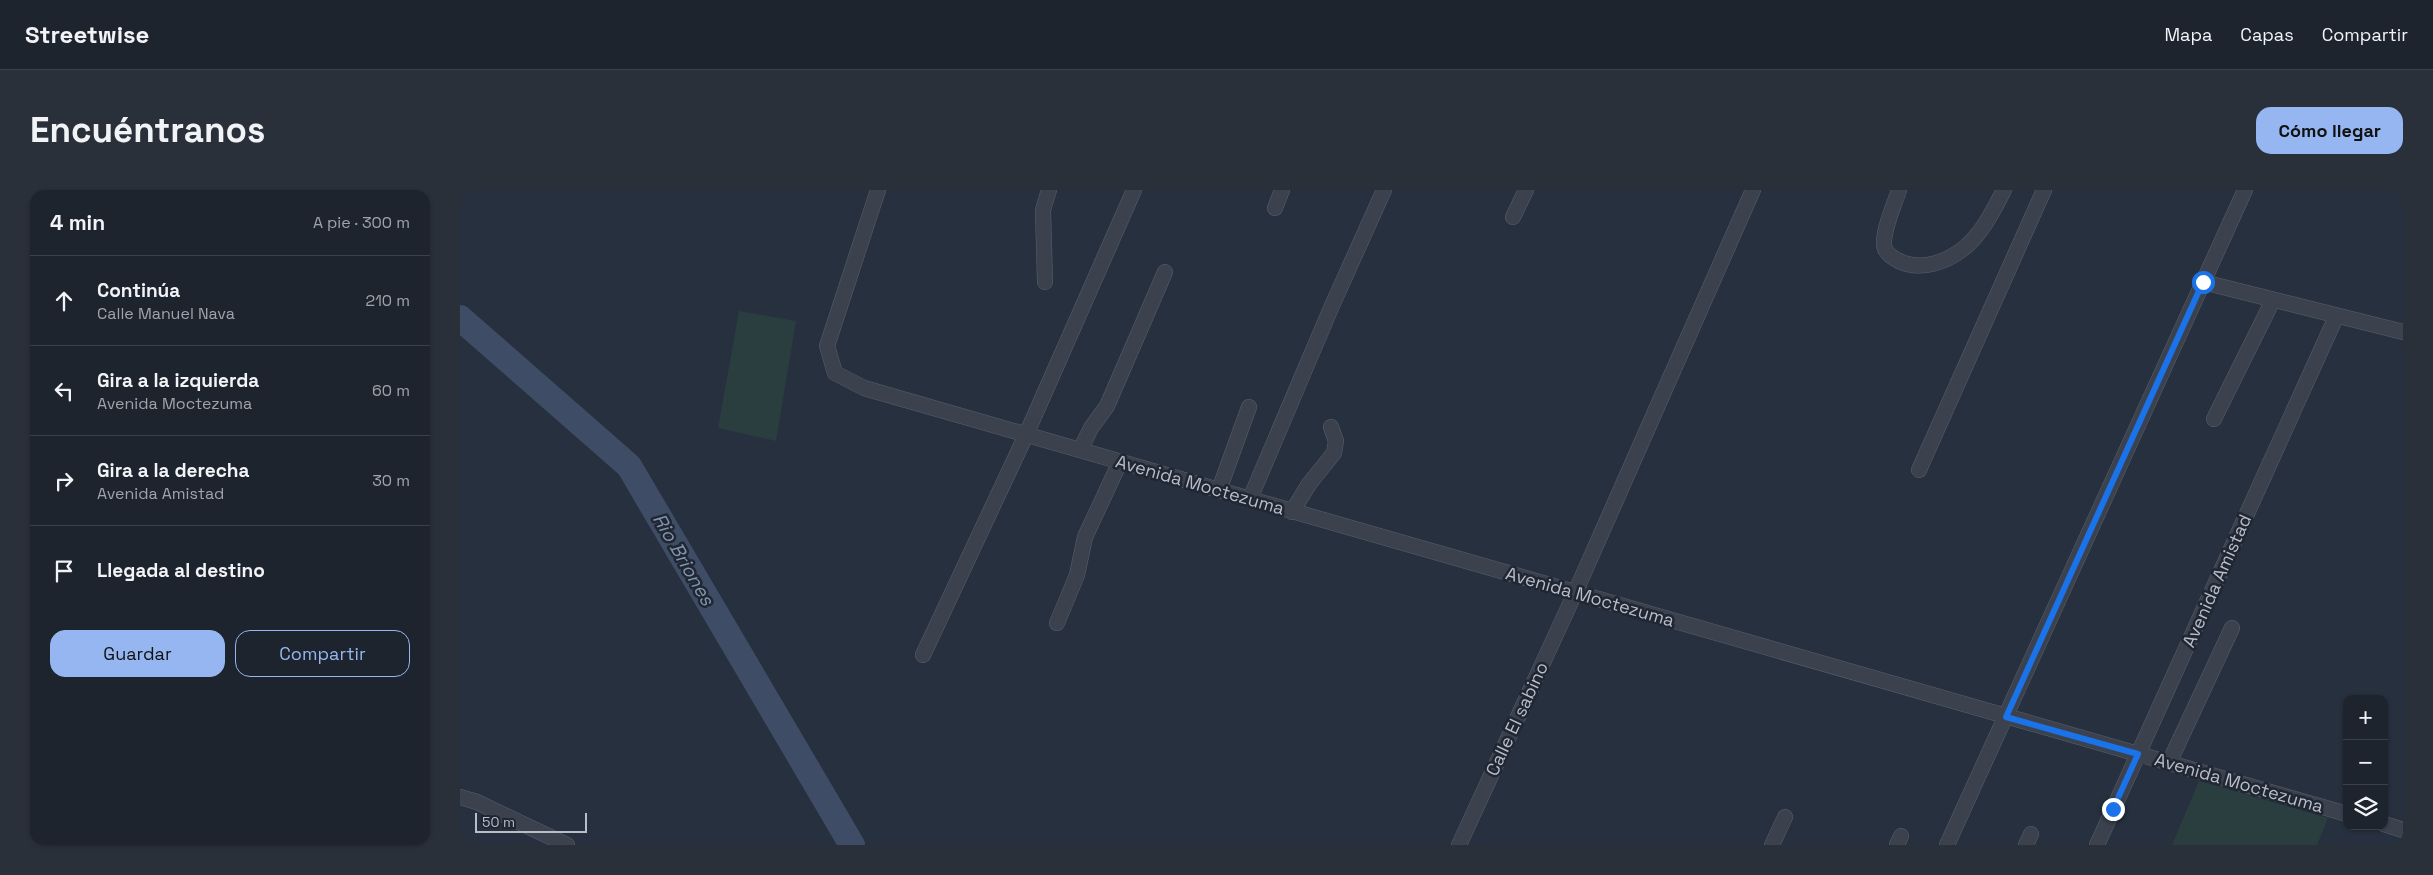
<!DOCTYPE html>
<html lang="es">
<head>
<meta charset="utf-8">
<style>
	body { margin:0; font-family:"Space Grotesk",sans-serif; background:#2a303a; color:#f1f3f6 }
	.controls { position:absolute; right:15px; bottom:15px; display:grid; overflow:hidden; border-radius:10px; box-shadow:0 1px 4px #0004 }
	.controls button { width:45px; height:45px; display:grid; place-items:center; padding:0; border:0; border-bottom:1px solid #3b414a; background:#1d242e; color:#f1f3f6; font:25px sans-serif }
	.scale { position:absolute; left:15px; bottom:12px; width:112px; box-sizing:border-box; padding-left:5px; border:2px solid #b7bec9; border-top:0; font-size:14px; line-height:18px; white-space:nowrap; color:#b7bec9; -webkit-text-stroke:4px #202733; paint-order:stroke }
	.stop { position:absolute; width:15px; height:15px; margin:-11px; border:4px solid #1a73e8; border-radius:50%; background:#fff }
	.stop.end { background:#1a73e8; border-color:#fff; box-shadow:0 1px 5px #0008 }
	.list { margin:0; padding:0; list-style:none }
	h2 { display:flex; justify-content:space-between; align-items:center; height:65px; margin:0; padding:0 20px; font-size:21px }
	h2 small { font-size:16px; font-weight:400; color:#a0a4aa }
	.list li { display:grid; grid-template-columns:32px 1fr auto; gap:15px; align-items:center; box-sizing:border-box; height:90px; padding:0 20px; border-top:1px solid #3b414a }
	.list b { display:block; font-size:19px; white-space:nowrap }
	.list p { margin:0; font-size:16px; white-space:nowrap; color:#a0a4aa }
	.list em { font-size:16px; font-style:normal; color:#a0a4aa }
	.actions { display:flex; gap:10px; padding:15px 20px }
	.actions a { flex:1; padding:11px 0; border:1px solid #95b6f0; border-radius:15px; text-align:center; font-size:18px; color:#95b6f0 }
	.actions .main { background:#95b6f0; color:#111 }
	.icon { flex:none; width:28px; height:28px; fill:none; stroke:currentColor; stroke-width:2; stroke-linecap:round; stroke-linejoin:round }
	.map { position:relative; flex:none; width:1943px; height:655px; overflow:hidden; border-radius:15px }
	header { display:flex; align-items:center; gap:30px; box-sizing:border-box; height:70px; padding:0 25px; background:#1d242e; border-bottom:1px solid #3b414a }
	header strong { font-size:24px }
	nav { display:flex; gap:28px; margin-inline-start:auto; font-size:18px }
	.intro { display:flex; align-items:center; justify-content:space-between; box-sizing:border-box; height:120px; padding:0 30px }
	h1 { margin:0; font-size:35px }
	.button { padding:12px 22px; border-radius:15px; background:#95b6f0; color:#111; font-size:18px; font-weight:700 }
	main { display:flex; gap:30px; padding:0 30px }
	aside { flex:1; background:#1d242e; border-radius:15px; box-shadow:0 1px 4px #0004 }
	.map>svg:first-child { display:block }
	.green { fill:#2a3e40 }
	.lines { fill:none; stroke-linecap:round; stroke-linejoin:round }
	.river { stroke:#3e4d65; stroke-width:26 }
	.minor-casing { stroke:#59606c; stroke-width:16 }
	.minor { stroke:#3b424e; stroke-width:15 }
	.route { stroke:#1a73e8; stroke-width:6 }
	.labels { text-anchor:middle; stroke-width:5; stroke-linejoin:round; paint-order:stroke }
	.street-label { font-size:18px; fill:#b7bec9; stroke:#202733 }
	.water-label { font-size:19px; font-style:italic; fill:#8193ae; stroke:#202733 }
</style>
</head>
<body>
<header>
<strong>Streetwise</strong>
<nav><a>Mapa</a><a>Capas</a><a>Compartir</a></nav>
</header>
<div class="intro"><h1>Encuéntranos</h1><a class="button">Cómo llegar</a></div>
<main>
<aside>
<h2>4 min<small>A pie · 300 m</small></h2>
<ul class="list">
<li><svg class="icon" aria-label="ahead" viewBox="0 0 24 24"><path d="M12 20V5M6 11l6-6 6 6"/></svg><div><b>Continúa</b><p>Calle Manuel Nava</p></div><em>210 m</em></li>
<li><svg class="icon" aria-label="left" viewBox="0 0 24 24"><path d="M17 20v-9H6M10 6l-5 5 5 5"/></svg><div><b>Gira a la izquierda</b><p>Avenida Moctezuma</p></div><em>60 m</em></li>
<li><svg class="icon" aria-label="right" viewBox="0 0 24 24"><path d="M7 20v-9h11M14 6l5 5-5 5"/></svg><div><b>Gira a la derecha</b><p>Avenida Amistad</p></div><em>30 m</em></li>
<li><svg class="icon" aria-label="arrive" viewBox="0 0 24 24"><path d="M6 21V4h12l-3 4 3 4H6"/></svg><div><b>Llegada al destino</b></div></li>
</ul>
<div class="actions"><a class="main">Guardar</a><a>Compartir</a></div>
</aside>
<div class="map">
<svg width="1943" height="655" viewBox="0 0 1943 655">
	<rect width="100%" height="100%" fill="#27303e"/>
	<path class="green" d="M279,121L336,131L316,251L258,238Z
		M1739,591L1868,628L1857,655H1712Z"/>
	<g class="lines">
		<path class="river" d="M0,128L169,276L392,655"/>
		<g class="minor-casing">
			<path id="minor" d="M418,0L367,156L375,183L404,198L1887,624
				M1439,0C1435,13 1420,46 1425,59C1428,65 1433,68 1439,71C1460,81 1485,73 1503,59C1522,44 1533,21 1544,0
				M815,18L822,0
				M1053,27L1066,0
				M585,92L583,20L589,0
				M1743,92L1943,142
				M1754,229L1813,110
				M620,260L631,238L647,216L705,82
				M1459,280L1584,0
				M759,300L789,217
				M790,309L871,118L924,0
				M832,322L849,294L874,263L876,251L871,237
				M597,433L617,385L625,347L660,272
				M463,465L566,245L674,0
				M1709,573L1772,438
				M0,607L17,612L107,655
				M1924,634L1943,640
				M999,655L1115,403L1293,0
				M1312,655L1325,627
				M1437,655L1441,646
				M1487,655L1785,0
				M1566,655L1571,644
				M1637,655L1876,127"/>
		</g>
		<use href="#minor" class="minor"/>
	</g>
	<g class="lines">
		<path class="route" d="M1653,619L1678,564L1546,527L1743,92"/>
	</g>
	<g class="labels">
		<g class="street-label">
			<text transform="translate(740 295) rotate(16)" y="6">Avenida Moctezuma</text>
			<text transform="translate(1757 391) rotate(-66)" y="6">Avenida Amistad</text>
			<text transform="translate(1130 407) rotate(16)" y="6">Avenida Moctezuma</text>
			<text transform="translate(1057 529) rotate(-65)" y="6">Calle El sabino</text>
			<text transform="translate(1779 593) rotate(16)" y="6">Avenida Moctezuma</text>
		</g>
		<g class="water-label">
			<text transform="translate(224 369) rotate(60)" y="7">Rio Briones</text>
		</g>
	</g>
</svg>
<div class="controls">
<button>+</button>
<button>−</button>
<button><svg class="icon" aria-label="layers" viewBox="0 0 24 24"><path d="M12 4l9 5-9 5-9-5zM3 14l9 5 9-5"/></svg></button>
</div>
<div class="scale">50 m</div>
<div class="stop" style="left:1743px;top:92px"></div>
<div class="stop end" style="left:1653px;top:619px"></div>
</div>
</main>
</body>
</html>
